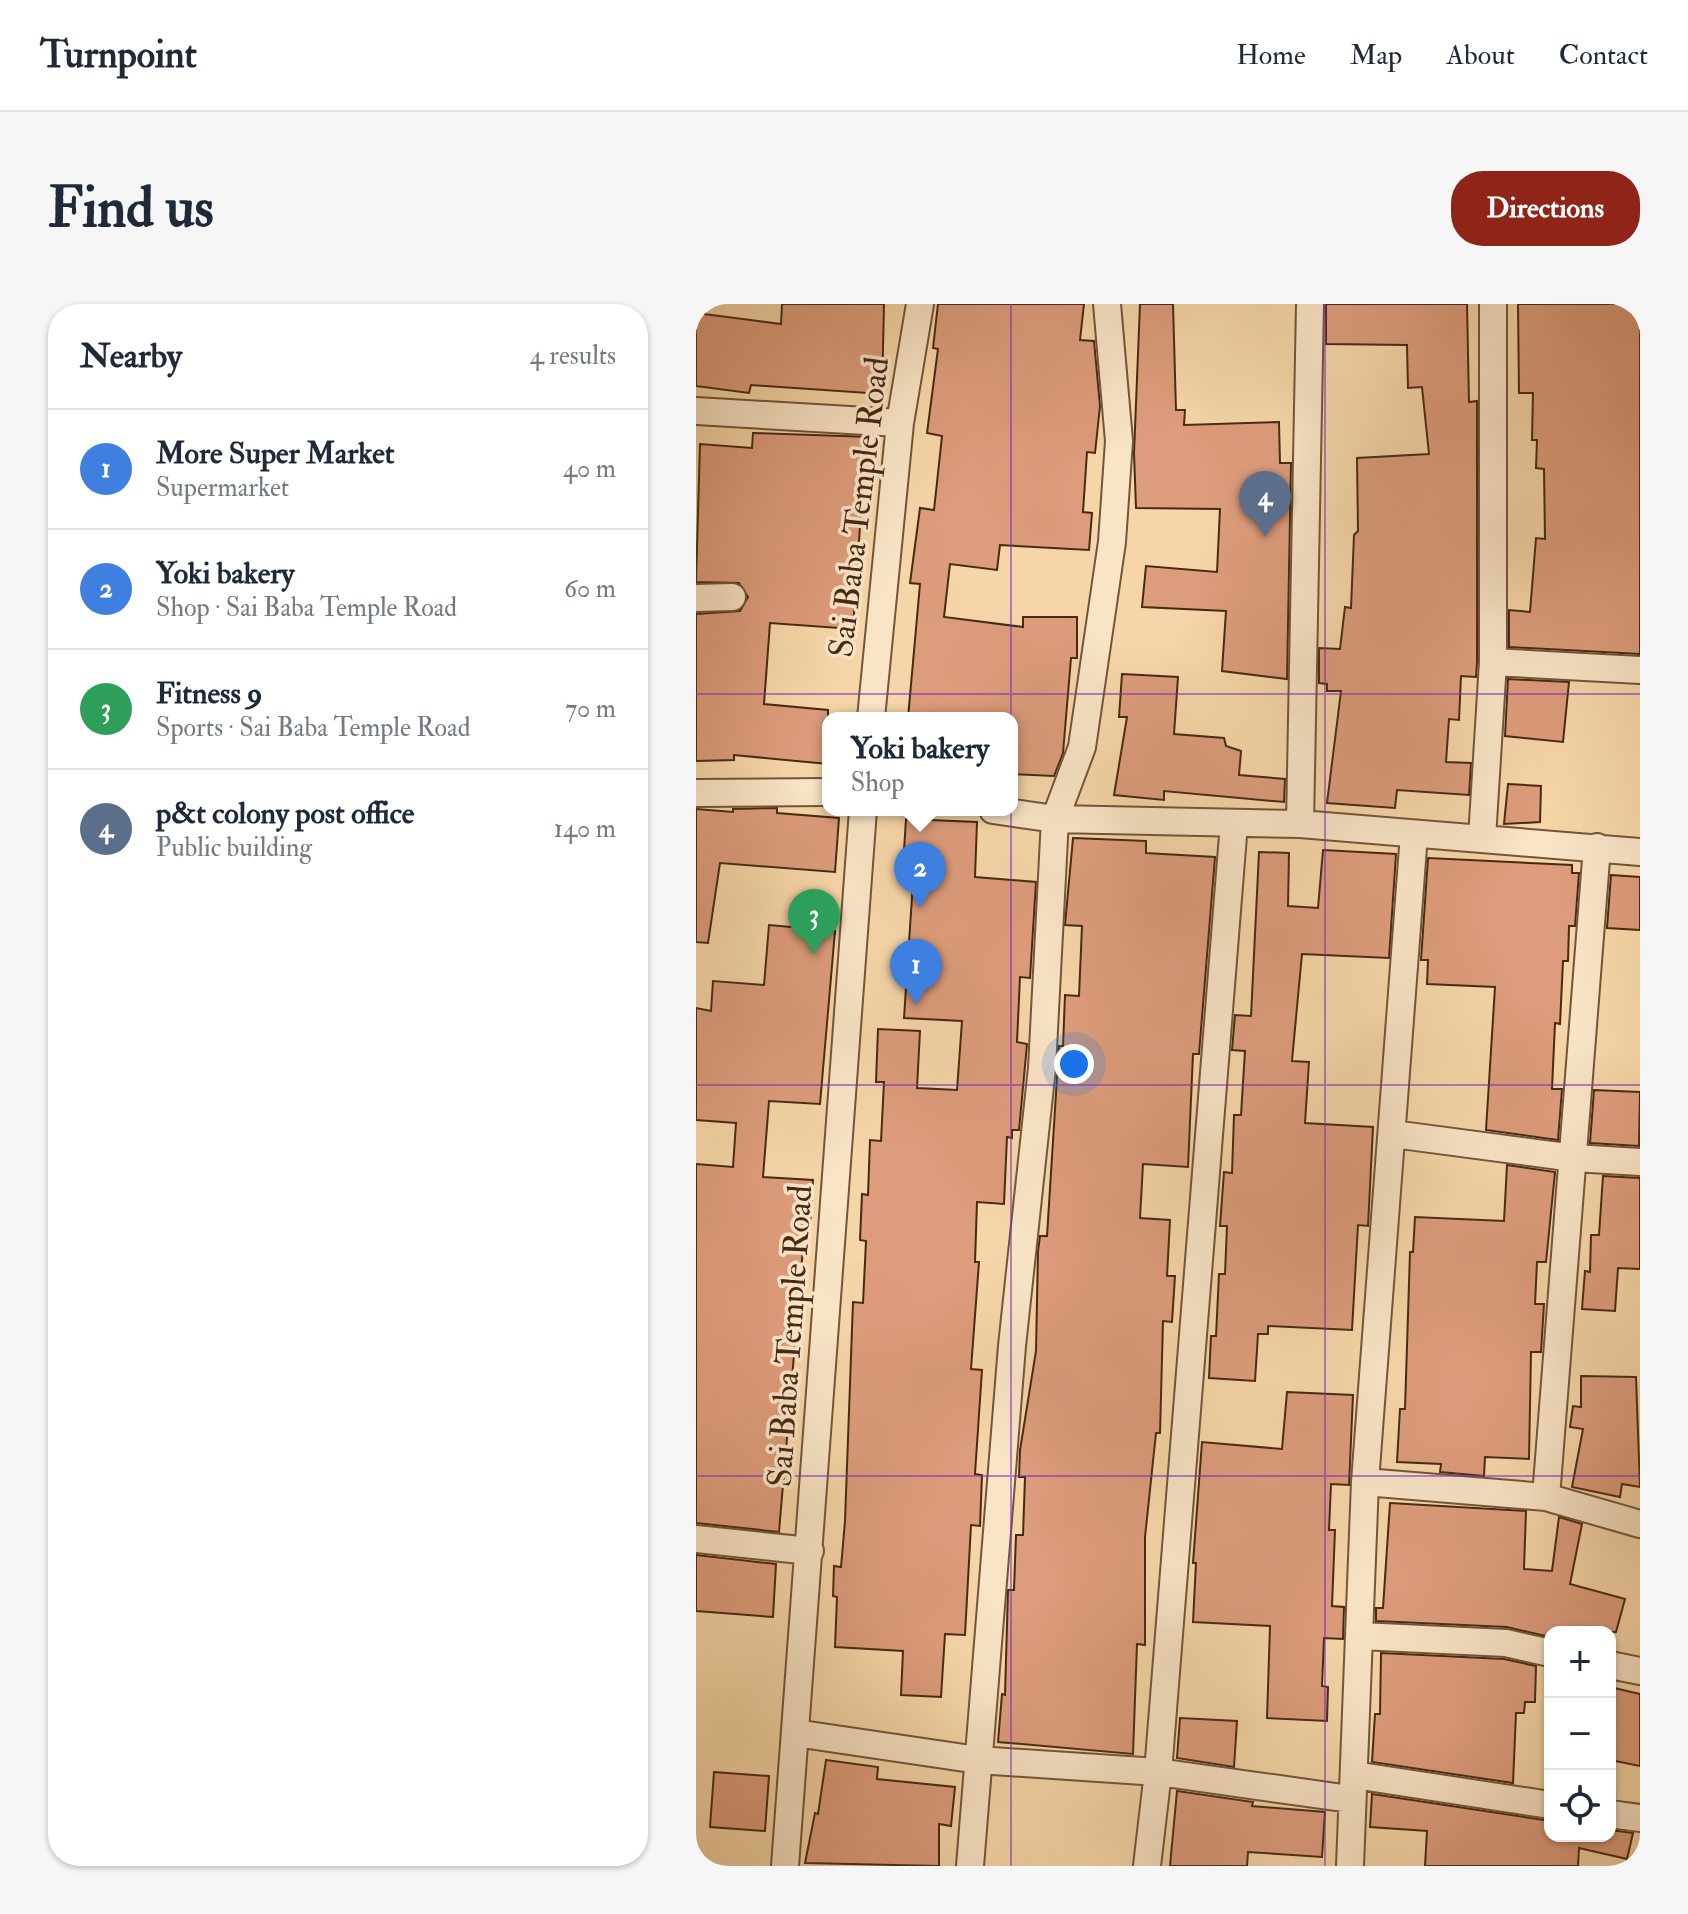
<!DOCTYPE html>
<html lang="en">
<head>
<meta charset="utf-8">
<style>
	body { margin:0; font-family:"IM FELL Double Pica",serif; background:#f6f6f7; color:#1f2937 }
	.controls { position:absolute; right:24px; bottom:24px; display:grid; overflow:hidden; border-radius:16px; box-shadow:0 2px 6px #0004 }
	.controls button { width:72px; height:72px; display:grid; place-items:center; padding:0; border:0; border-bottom:2px solid #e0e1e3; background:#fff; color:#1f2937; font:40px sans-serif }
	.you { position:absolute; left:378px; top:760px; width:28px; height:28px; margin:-20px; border:6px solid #fff; border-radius:50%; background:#1a73e8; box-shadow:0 0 0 12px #1a73e833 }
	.badge { display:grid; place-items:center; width:52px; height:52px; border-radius:50%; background:#8f2418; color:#fff; font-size:26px; font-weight:700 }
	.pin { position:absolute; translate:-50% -66px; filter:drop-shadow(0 2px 4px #0008) }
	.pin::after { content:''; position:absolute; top:42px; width:28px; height:24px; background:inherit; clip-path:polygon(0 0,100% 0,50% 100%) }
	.popup { position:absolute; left:126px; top:408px; width:196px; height:104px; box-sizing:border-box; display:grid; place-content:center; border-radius:16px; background:#fff; filter:drop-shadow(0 2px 6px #0005); font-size:26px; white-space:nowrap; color:#747a83 }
	.popup b { font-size:30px; color:#1f2937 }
	.popup::after { content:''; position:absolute; left:50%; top:100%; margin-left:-16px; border:16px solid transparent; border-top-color:#fff }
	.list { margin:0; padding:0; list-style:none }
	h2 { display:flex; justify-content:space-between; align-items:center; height:104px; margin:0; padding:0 32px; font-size:34px }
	h2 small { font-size:26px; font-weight:400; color:#747a83 }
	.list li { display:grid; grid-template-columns:52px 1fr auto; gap:24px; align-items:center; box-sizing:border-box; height:120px; padding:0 32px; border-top:2px solid #e0e1e3 }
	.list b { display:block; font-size:30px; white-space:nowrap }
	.list p { margin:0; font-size:26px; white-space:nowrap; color:#747a83 }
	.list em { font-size:26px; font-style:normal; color:#747a83 }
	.icon { flex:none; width:44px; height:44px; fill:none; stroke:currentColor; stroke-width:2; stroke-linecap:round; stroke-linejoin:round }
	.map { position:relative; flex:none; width:944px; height:1562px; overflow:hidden; border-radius:32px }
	header { display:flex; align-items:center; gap:48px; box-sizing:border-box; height:112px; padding:0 40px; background:#fff; border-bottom:2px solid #e0e1e3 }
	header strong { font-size:38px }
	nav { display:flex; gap:44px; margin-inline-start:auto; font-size:28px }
	.intro { display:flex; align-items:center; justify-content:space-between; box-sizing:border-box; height:192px; padding:0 48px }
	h1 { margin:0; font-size:56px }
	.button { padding:20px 36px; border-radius:32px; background:#8f2418; color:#fff; font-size:28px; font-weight:700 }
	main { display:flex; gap:48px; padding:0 48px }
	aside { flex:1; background:#fff; border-radius:32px; box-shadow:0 2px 6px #0004 }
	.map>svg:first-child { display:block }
	.building { fill:#dd9c7b; stroke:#472a14; stroke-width:2 }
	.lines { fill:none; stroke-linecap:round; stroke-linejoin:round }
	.minor-casing { stroke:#735539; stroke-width:30 }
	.minor { stroke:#f9e4c6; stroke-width:26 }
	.grid { fill:none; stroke:#7b2cbf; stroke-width:2; stroke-opacity:0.55 }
	.labels { text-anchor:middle; stroke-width:7; stroke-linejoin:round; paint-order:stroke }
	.street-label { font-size:34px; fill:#472a14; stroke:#f9e4c6 }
</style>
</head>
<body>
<header>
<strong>Turnpoint</strong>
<nav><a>Home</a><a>Map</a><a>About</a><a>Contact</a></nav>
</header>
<div class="intro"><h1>Find us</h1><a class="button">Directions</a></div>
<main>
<aside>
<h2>Nearby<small>4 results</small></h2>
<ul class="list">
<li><span class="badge" style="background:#3f7fe0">1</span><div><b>More Super Market</b><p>Supermarket</p></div><em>40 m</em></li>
<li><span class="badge" style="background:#3f7fe0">2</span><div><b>Yoki bakery</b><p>Shop · Sai Baba Temple Road</p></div><em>60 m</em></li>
<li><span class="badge" style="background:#2e9e5b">3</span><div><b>Fitness 9</b><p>Sports · Sai Baba Temple Road</p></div><em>70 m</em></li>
<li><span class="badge" style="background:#5c6f8a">4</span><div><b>p&amp;t colony post office</b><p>Public building</p></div><em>140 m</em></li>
</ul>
</aside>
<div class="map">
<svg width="944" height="1562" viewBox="0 0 944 1562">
	<rect width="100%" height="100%" fill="#f6d6a8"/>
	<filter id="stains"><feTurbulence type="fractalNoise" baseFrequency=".0025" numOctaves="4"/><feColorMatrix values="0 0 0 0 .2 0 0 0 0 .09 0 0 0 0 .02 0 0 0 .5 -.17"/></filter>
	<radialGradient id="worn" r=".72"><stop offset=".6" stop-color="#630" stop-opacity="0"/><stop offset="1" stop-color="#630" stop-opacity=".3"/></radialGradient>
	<path class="building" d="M86,0H188L186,90L55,81L53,89L0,82V9L85,20Z
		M242,0H388L384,36L398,37L404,102L399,149L391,148L387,208L396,209L393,246L304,241L301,266L254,260L248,313L327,323V313H381V354H375L367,449L358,472L316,470V414H212L224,280L214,279L224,204L238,206L246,132L231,129L242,45L237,44Z
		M444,0H477L480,106H489L488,121L583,118L584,159H595L591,375L526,367L530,307L446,303L450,262L521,268L524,205L440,204L438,149Z
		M630,0H771L773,98L781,97V358L780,373L765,372L763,416L753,415L750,458L775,459L773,491L701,486L699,504L631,499L645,387H631V380L623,379V344L644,345L649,303L655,304L658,231L662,227L661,154L733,150L726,83L712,84L711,41L630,40Z
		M822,0H944V350L813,343V306L834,308L840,234L849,235L848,165L840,164L841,136H836L837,89H823Z
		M57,129L175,133V193H166L157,325L74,319L68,400L132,406V460L38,451V456L0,457V310L44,307L52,293L43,279L0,278L4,140L56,144Z
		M426,370L482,373L478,430L528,434L530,442L545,447L543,471L589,475L588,498L468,487V496L418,491L431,413H423Z
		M812,375L873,378L867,438L809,432Z
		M812,480L845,482L844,518L808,520Z
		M81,504V509L143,514L139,568L24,559L12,639L0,638V505L37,508V505Z
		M210,515L281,518L279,573L340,578L334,674L324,673L321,738L331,740L323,826H316V834L311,833L308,900L281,898L279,958H283L275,1065L286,1066L279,1170L286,1171L284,1222L275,1221L269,1331L249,1330L245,1393L205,1391L207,1347L139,1343L141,1293L137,1292L138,1262L145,1263L149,1217L157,998L167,999L170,937L164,936L166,890L172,891L174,836L185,837L188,778H180L182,725L224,727L221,784L261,786L266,717L208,714L218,563L207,562Z
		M377,534L450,537V549L519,553L503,750H497L492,863L447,860L444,914L474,916L471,972H479L476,1018L467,1017L464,1129H460L449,1233V1341L441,1340L437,1450L302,1438L306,1390L309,1391L312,1286H318L320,1231H327L329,1173H323L324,1146L340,1047L342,947L344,932H351L363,742H367L369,691L383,692L386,622L369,621Z
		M627,546L700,550L693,654L606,650L601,703L596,757L613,758L609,819L677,823L672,922L662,921L656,1026L572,1022V1030H562L559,1077L513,1074L515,1032H520L523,970H529L531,922H524L528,868L536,869L538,811H545L549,747L536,746L539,711L555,712L563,548L593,549L592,602L622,604Z
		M732,554L876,561V569H883L879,622H873L872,657H867L864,720L859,719L856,785H866L862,836L790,826L799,683L731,680L732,656H725Z
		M915,571L944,573V626L911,624Z
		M73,621L139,627L124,800L73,797L67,873L117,876L114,921H109L83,1228L0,1219V860L37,863L40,819L0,816V704L15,707L17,677L68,681Z
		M898,786L944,788L943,842L894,839Z
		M811,861L859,868L850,958H841L839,1000H848L845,1048H835L833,1155L789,1153L788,1172L744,1168L745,1160L701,1158L704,1105H709L714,948H717L719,913L808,917Z
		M907,872L944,874V965L922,964L919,1007L886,1005L889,967L894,968L895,931H903Z
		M885,1072L940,1073L944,1183L926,1180L924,1193L876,1183L887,1125L874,1123L877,1102L885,1103Z
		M591,1088L657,1091L653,1181L635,1180L633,1226H639L636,1302L648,1303L647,1335L628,1334L626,1382L632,1383L631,1417L571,1414L574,1322L497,1318L500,1259H497L506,1138L586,1145Z
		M694,1199L830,1207L828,1265L856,1267L863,1213L886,1220L874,1280L929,1295L920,1328H854V1333L811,1323L680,1317V1304H687Z
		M0,1251L80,1260L77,1313L0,1307Z
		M685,1349L808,1355L840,1362L839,1398H829L828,1409H820L817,1479L676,1458L679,1410H684Z
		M914,1383L944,1390V1462L914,1456Z
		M484,1414L541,1417L538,1463L481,1454Z
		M130,1456L182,1463L181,1475L259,1483L255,1522L243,1520V1562L109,1559L119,1509L122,1510Z
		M18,1468L73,1472L69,1527L14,1523Z
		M481,1487L557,1498L556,1502L629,1508L626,1553L552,1548L551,1562H474Z
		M676,1490L854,1517V1532H914V1526L937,1529L931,1555L883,1544L882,1562H729L731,1527L674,1523Z"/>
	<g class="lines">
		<g class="minor-casing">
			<path id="minor" d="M0,107L204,119
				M0,294L36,293
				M797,358L944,366
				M175,414L204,119L224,0
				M0,489L132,488
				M297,506L359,515L604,520L944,548
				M604,520L614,0
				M786,534L797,358V0
				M697,830L878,854L944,858
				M669,1178L850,1193L944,1220
				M850,1193L901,543
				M0,1235L114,1247
				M664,1332L810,1339L854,1349
				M914,1361L944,1367
				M99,1429L282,1456L462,1468L654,1495
				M658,1471L854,1501
				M914,1510L944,1514
				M89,1562L167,506
				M274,1562L316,1042L346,764L359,515L386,443L416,238L423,137L411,0
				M451,1562L462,1468L538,519
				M654,1562L669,1178L718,530"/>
		</g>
		<use href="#minor" class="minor"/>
	</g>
	<path class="grid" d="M315,0V1562M629,0V1562M0,390H944M0,781H944M0,1172H944"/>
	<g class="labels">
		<g class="street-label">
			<text transform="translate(162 203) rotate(-83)" y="12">Sai Baba Temple Road</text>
			<text transform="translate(93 1032) rotate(-86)" y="12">Sai Baba Temple Road</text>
		</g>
	</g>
	<rect width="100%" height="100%" filter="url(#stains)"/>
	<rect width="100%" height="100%" fill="url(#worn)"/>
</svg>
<div class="controls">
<button>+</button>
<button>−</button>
<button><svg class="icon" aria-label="locate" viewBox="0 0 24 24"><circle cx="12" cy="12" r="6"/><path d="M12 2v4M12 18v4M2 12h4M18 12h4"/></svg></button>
</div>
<div class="you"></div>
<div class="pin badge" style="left:220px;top:701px;background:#3f7fe0">1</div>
<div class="pin badge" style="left:224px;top:604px;background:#3f7fe0">2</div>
<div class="popup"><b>Yoki bakery</b>Shop</div>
<div class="pin badge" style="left:118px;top:651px;background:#2e9e5b">3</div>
<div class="pin badge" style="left:569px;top:233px;background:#5c6f8a">4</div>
</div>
</main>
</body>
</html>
